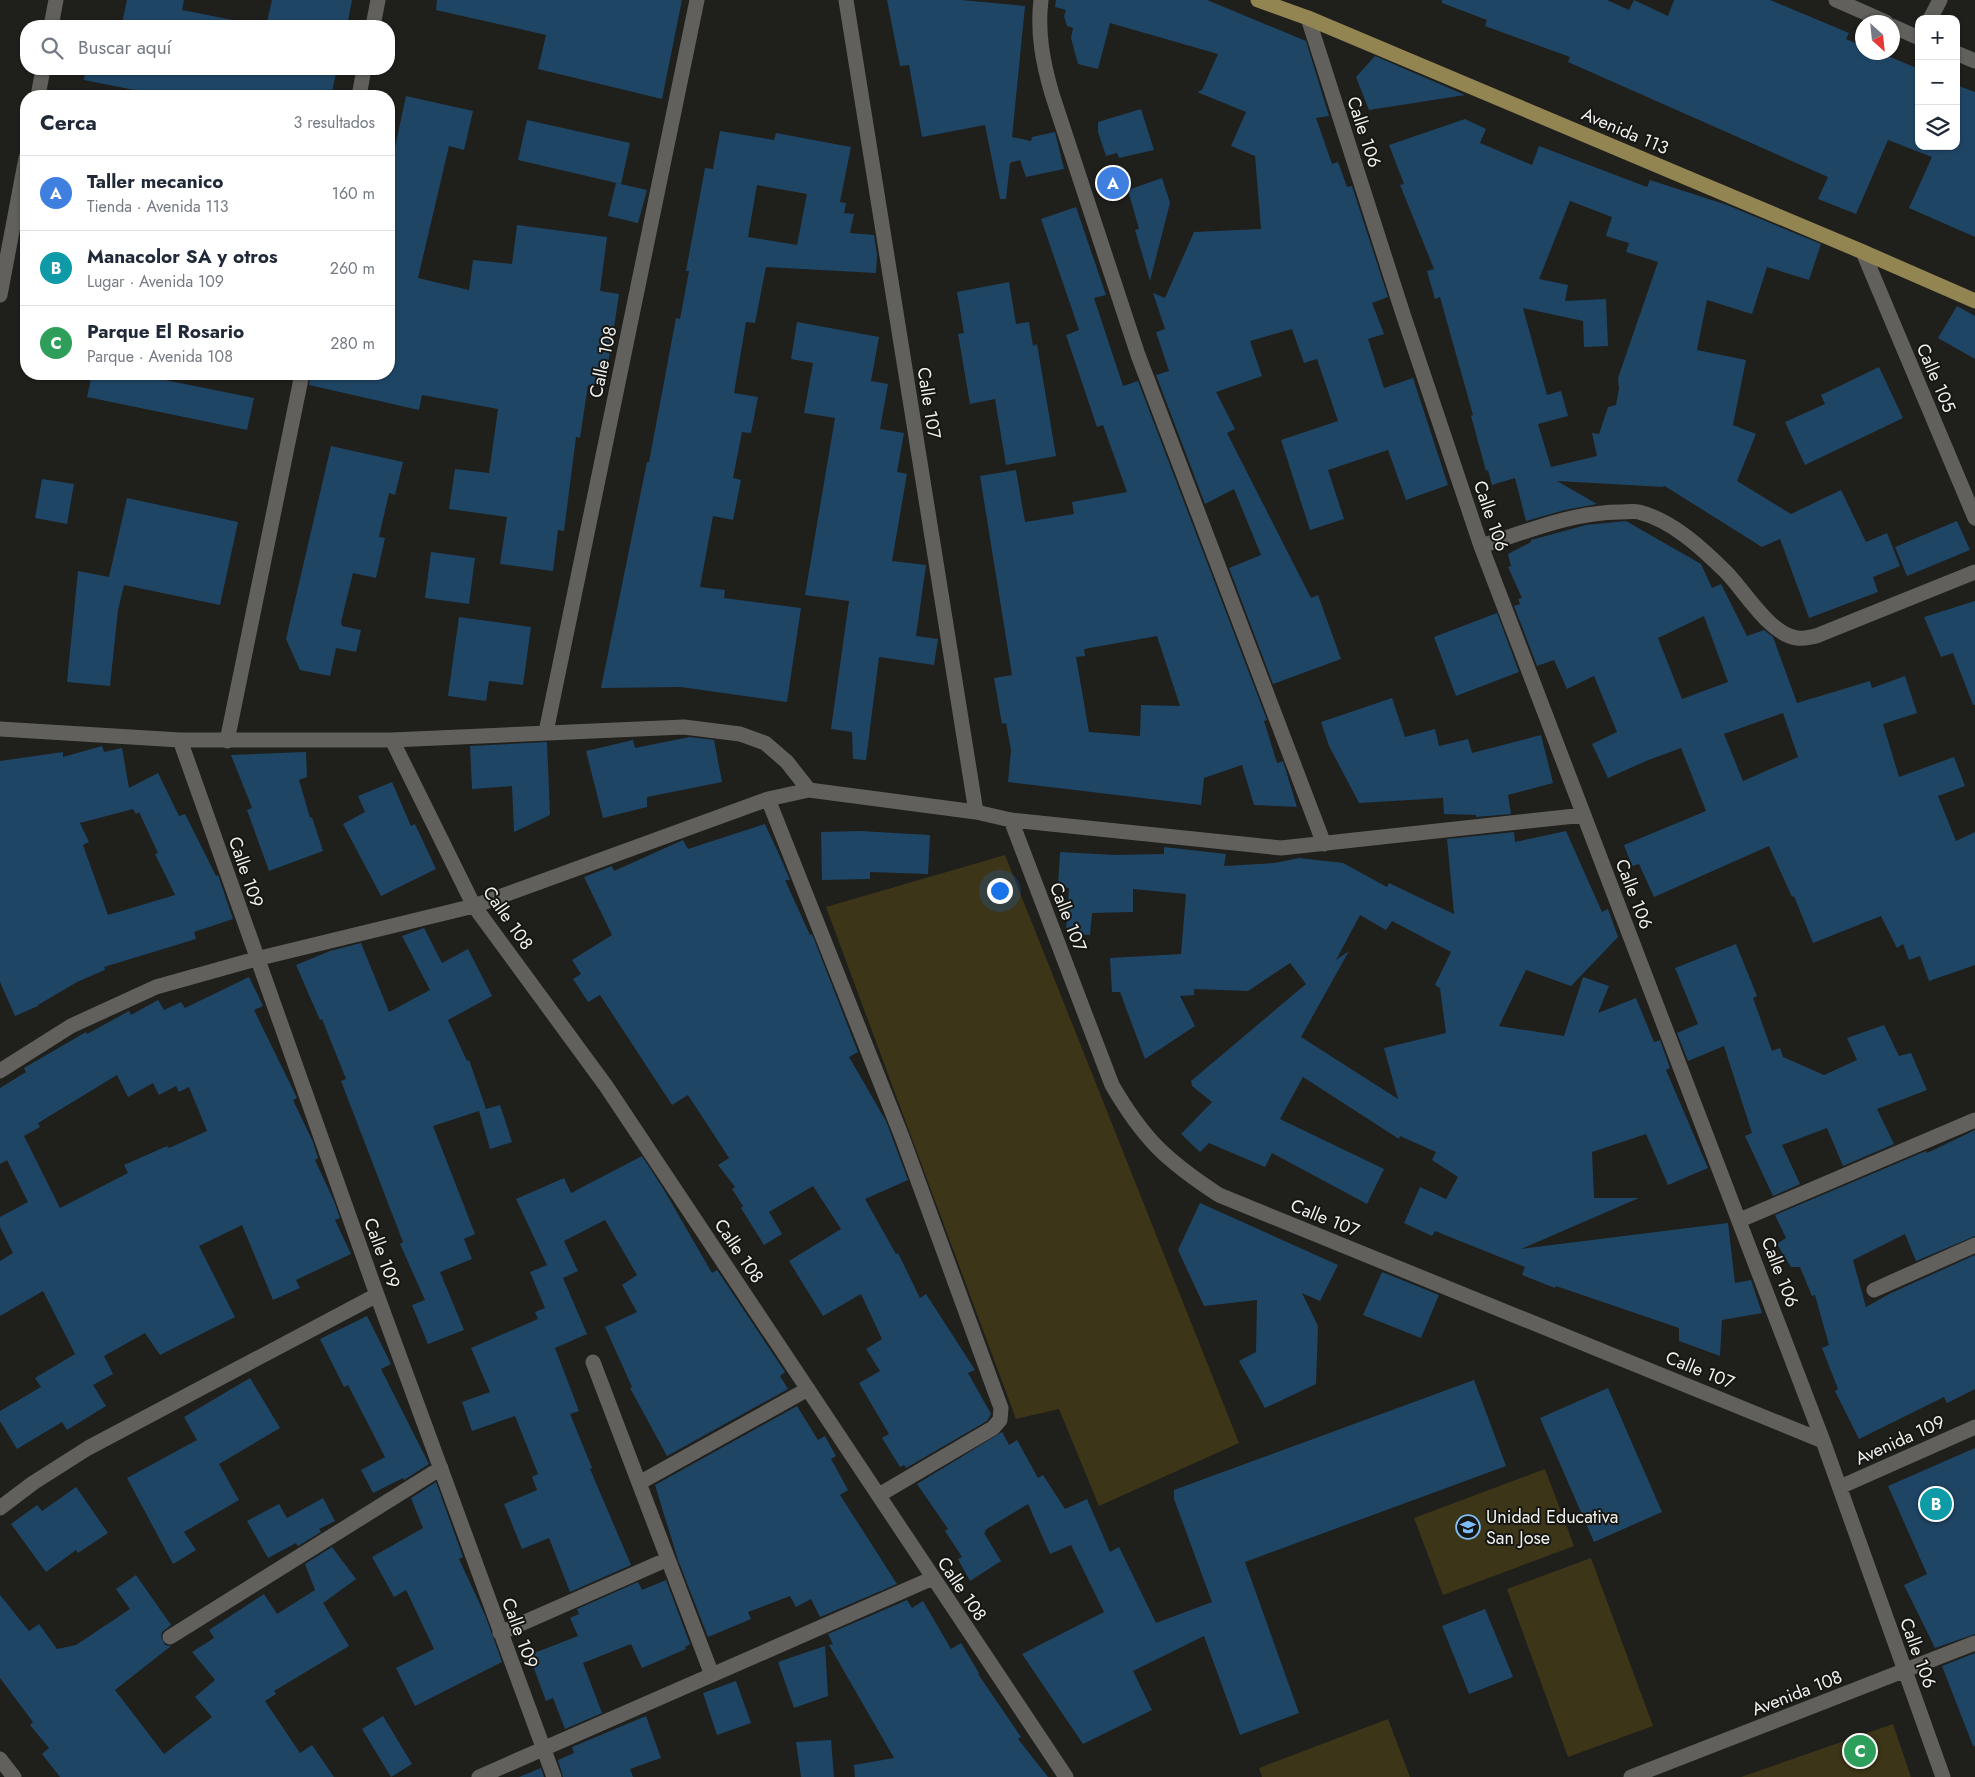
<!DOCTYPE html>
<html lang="es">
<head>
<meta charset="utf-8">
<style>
	body { margin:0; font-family:Jost,sans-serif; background:#f2f2f3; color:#1f2937 }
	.controls { position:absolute; right:15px; top:15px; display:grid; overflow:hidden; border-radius:10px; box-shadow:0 1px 4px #0004 }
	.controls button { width:45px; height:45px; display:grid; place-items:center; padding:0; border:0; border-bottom:1px solid #e0e1e3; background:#fff; color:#1f2937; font:25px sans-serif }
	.compass { position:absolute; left:1855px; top:15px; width:45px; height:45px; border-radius:50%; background:#fff; box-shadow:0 1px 4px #0004; rotate:153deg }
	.you { position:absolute; left:999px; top:890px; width:18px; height:18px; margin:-12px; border:4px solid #fff; border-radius:50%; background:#1a73e8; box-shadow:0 0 0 8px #1a73e833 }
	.badge { display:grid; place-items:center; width:32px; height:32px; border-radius:50%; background:#496c8e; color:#fff; font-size:16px; font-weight:700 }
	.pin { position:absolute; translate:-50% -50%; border:2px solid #fff; box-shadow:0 1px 5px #0006 }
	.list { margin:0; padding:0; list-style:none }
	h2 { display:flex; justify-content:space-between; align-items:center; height:65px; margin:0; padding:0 20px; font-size:21px }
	h2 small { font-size:16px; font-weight:400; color:#747a83 }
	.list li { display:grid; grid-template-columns:32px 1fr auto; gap:15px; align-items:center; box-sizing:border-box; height:75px; padding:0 20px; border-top:1px solid #e0e1e3 }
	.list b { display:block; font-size:19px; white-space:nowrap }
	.list p { margin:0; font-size:16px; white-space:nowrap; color:#747a83 }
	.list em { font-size:16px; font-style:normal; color:#747a83 }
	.icon { flex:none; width:28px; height:28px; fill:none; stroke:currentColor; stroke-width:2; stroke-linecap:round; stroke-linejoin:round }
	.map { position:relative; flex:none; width:1975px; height:1777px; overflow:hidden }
	.search { position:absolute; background:#fff; box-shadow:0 1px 4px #0004; left:20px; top:20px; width:375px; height:55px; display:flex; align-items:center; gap:12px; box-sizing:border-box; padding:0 18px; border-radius:20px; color:#747a83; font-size:19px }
	.panel { position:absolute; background:#fff; box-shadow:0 1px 4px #0004; left:20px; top:90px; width:375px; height:290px; border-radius:20px }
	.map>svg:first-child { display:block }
	.green { fill:#3d3517 }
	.building { fill:#1f4565; fill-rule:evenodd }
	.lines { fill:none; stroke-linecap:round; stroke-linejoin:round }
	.minor { stroke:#61605d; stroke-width:15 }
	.major { stroke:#938552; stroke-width:15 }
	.labels { text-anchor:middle; stroke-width:4; stroke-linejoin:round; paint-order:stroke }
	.street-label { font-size:18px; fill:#f0f0ee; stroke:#161613 }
	.poi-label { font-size:18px; fill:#f0f0ee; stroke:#161613; text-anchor:start }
</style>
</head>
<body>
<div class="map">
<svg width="1975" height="1777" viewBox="0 0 1975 1777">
	<rect width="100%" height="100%" fill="#1f1f1c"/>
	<path class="green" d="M1005,855L1239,1443L1099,1506L1059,1409L1016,1419L826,907Z
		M1545,1469L1574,1546L1443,1595L1414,1518Z
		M1591,1558L1653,1726L1568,1757L1507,1589Z
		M1388,1719L1410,1777H1262L1259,1768Z
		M1893,1724L1911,1777H1741Z"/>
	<path class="building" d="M127,0H184L182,10L264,26H137L122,23Z
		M272,0H352L347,26H266Z
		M437,0H682L662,99L538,69L546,35L436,10Z
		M887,0H961L1025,6L1012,137L1031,141L1032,137L1055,132L1064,169L1026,177L1020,160L1010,163L1006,199H1000L985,125L922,137L909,65L900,66Z
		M1056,0H1207L1306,41L1329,116L1316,118L1332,164L1338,162L1347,187L1352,186L1388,297L1372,303L1384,334L1368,339L1384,388L1413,378L1448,485L1406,500L1388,450L1328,470L1344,519L1310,530L1281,440L1338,421L1317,359L1304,363L1292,329L1250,341L1262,376L1216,392L1235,429L1227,433L1311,598L1318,595L1341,659L1273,684L1229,568L1261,555L1234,489L1205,504L1156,375L1169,371L1156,332L1165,329L1153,293L1165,298L1194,232L1261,229L1255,156L1231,146L1246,112L1197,92L1202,90L1218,54L1110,23L1098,69L1078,64L1071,38L1073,28L1067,26L1064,16L1066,10L1055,7Z
		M1442,0H1607L1629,10L1634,0L1668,16L1674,0H1770L1849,33L1846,39L1862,46V52H1878L1919,69V146H1956V85L1975,92V237L1909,208L1932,157L1888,140L1856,214L1818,199L1828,177L1568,62L1570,57L1485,26L1487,20L1442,3Z
		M1375,56L1465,95L1369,110L1356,77Z
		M85,69H337L331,96H165L84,80Z
		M406,96L473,111L464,150L449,146L418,278L469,290L473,260L512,264L517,225L607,237L600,291L619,294L615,321L604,387L588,385L580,438L576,437L564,531L558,530L553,571L500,564L507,517L449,509L455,469L489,473L498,409L422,395L419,410L309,385L311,374H389V175Z
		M1141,109L1154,150L1119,158L1117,153L1106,156L1098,132V122Z
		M1465,119L1486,129L1480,143L1532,165L1539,146L1647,187L1650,180L1727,205L1821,244L1809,280L1767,267L1752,314L1707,300L1697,350L1746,360L1733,425L1756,434L1737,481L1791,514L1841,490L1866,542L1887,533L1900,566L1873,577L1878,592L1809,618L1780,539L1762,547L1663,485L1664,487L1557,481L1597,504L1565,510L1526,521L1515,478L1492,485L1488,470L1486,471L1471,416L1473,415L1440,297L1435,299L1427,271L1434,269L1400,185L1404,184L1389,145ZM1570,201L1612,217L1606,236L1629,243L1626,252L1658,262L1618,378L1619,388L1616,405L1608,407L1599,434L1592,433L1597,456L1551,467L1538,424L1568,416L1561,391L1547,395L1523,308L1583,321L1584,347L1608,346L1606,299L1565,301L1568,285L1539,279Z
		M527,120L630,143L621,184L518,160Z
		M720,131L774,140L776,133L851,147L840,202L846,203L844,213L854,214L850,233L874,235L877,255L876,273L766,267L755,323L746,322L734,393L758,397L751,433L742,432L733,478L741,480L733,520L713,516L700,587L725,590L724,598L801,608L787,702L681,687L601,688L647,462H649L676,318L680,319L689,271H686L705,168L713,169ZM757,185L807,194L797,245L748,237Z
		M1162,178L1170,203L1150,281L1135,230L1139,229L1128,190Z
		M616,183L647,190L638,223L608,216Z
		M1076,207L1106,295L1094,298L1123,386L1138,381L1267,720L1264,721L1277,763L1283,761L1297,807L1254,805L1242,765L1204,778L1201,805L1008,782L1011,750L1006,723L1002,724L994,678L1012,675L980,476L1016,470L1025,522L1074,514L1072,502L1127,492L1103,425L1097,427L1066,335L1079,330L1041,219ZM1157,636L1180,706L1141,705L1140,736L1089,732L1076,657L1085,656L1084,649Z
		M1009,282L1016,324L1029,322L1033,346L1037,344L1056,456L1006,465L995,399L970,404L958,334L964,333L957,292Z
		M1957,306L1975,316V359L1938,338Z
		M797,322L879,337L871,381L888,384L880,429L904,433L897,472L907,474L892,561L926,565L916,636L938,639L934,665L879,657L866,760L853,759L852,732L831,729L849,601L805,595L835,418L804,413L813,363L791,359Z
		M1879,367L1903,418L1805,465L1785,422L1825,404L1821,395Z
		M92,374H135L254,398L247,430L87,397Z
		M331,446L403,462L395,495L389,493L379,537L385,538L376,578L353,573L341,622L342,626L361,630L356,652L336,648L330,676L300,670L286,639Z
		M42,479L74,484L67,524L35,518Z
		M127,498L238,522L220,605L124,585L118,610L110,686L67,682L78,571L109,577Z
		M1626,521L1701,564L1712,588L1721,584L1747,636L1764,630L1773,637L1797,703L1870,681L1872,688L1905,676L1917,713L1883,724L1899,777L1954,757L1965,786L1938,796L1956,841L1975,832V965L1929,981L1920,956L1909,960L1903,944L1897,948L1881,916L1813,943L1794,896L1792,897L1769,846L1654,897L1639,864L1632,866L1624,845L1706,811L1681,748L1646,761L1608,778L1592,744L1617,732L1594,676L1567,689L1554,660L1537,666L1514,606L1520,604L1518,599L1522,598L1508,567L1511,566L1508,554L1531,542V540L1586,525ZM1704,616L1728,682L1682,699L1658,638ZM1783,713L1798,757L1743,781L1724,734Z
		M1957,521L1970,550L1907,576L1895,547Z
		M431,552L475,558L469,604L425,598Z
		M1975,601V705H1973L1953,653L1941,657L1924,617Z
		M1497,613L1519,672L1456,696L1434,637Z
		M459,617L531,627L523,685L489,681L486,701L448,696Z
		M1392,698L1405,737L1435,729L1439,746L1468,739L1472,753L1541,735L1553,783L1508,795L1511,814L1476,817V815L1444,814L1443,798L1359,803L1329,746L1321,722Z
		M690,737L714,740L722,782L647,797V807L603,818L586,751L633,740L635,748Z
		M547,742L550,815L514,832L512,786L472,789L470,746Z
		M102,746L104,752L122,748L129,788L158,773L179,816L185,814L216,876L218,875L233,919L194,932L196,939L104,967L105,970L77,982L38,1005V1006L15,1016L0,982V761L63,752V757ZM133,809L136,814L139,812L158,853L155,854L175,895L108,915L83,845L89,842L80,823Z
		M306,752L307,777L299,780L310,818L312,817L323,851L269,871L247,810L252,808L231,755Z
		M392,782L411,826L415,824L436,869L381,896L343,824L365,812L358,796Z
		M765,824L782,861L790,880H785L810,935L812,934L858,1052L849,1057L886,1121L908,1180L865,1199L896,1254L898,1253L920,1298L926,1294L975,1370L968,1373L991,1414L987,1421L906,1468L904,1465L900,1467L882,1438L889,1434L859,1383L880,1371L866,1349L882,1339L861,1294L823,1316L789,1261L841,1229L813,1186L769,1212L782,1234L764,1245L741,1208L743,1206L732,1189L735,1187L718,1165L729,1158L688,1095L672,1105L600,995L588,1002L573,979L581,974L572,960L612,935L584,877L612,866L614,871L683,840L688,849Z
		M860,831L930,835L928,874L870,872V879L822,880L821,832Z
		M1566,831L1602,912L1608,909L1618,937L1571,986L1526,970L1499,1026L1564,1036L1583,977L1609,986L1598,1013L1636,998L1654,1042L1660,1040L1670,1068L1666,1070L1708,1168L1668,1185L1646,1134L1592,1152L1594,1198H1639L1521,1249L1728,1223L1735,1283L1751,1280L1762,1313L1722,1320L1720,1356L1679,1341V1328L1556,1286L1555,1288L1522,1275L1525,1267L1435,1231L1432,1236L1404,1223L1420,1187L1446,1199L1458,1177L1432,1160L1436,1152L1400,1136L1399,1139L1303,1077L1280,1119L1384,1169L1367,1204L1272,1153L1265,1167L1209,1143L1200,1152L1181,1134L1212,1102L1192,1086L1191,1081L1306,984L1290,963L1248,991L1194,989V995L1180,996L1195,1026L1145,1059L1120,992H1112L1110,958L1181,954L1186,894L1133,889V912L1092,913L1090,935L1066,933L1069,888L1058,887L1060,852L1115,855L1164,854V847L1226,854L1224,866L1275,863L1299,858L1343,863L1387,887L1389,883L1454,914L1447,839L1514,832L1515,842ZM1360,915L1386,930L1392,921L1451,952L1435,985L1440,988L1446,1033L1384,1048L1398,1099L1301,1037L1349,951L1336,960Z
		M424,928L442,963L468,949L492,996L448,1020L467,1061L469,1060L486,1109L500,1105L512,1142L490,1149L479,1111L433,1126L475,1234L464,1239L472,1259L440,1272L464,1330L428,1344L412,1305L425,1300L400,1244L403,1242L341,1081L346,1079L322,1019L320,1020L296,965L330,951L361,943L389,1012L430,990L402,936Z
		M1736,944L1757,996L1753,998L1772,1051L1780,1048L1783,1057L1824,1075L1857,1060L1847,1038L1884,1025L1899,1056L1911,1053L1927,1090L1877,1109L1894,1144L1843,1166L1827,1128L1782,1145L1800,1184L1773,1196L1745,1136L1752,1133L1724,1046L1688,1061L1677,1033L1698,1024L1675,968Z
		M249,977L263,1006L254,1010L297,1098L293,1100L313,1142L318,1158L315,1160L334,1201L340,1218L335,1220L351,1254L296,1280L300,1288L273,1300L242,1225L199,1246L235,1317L160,1355L145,1333L104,1356L113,1374L93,1385L106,1406L67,1430L62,1422L17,1449L0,1421V1411L41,1387L35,1378L75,1354L43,1291L0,1316V1261L13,1253L0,1227V1217L28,1202L7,1160L0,1164V1088L26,1072L24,1068L86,1032L87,1034L129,1011L131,1015L158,1000L164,1010L181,1002L185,1008ZM117,1075L128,1097L153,1083L159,1095L176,1086L179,1092L189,1087L207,1131L169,1148L167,1146L124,1165L128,1173L60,1208L24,1136L40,1127L38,1123Z
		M1975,1130V1236L1916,1261L1905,1234L1853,1260L1866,1307L1889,1294L1975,1255V1389L1947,1403L1944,1397L1859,1439L1835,1391L1838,1389L1822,1348L1829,1345L1815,1295L1812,1296L1800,1267H1791L1777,1244L1786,1238L1775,1215L1926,1151L1927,1153Z
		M642,1156L664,1190L712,1273L717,1270L785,1372L780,1376L788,1389L667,1456L630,1388L632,1387L605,1327L637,1312L622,1285L637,1275L605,1220L564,1241L578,1271L563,1278L587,1334L555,1348L579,1411L570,1414L592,1468L590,1469L631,1565L570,1592L549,1538L522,1549L504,1504L537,1490L532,1477L538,1474L515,1416L472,1431L462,1402L490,1392L471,1348L538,1319L535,1312L545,1308L530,1272L547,1265L516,1199L564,1178L571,1193Z
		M1200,1203L1338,1265L1320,1301L1302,1293L1318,1326L1316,1384L1265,1408L1239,1361L1256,1352L1257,1300L1204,1306L1178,1250Z
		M1382,1272L1439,1295L1421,1338L1363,1315Z
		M367,1316L391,1364L381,1369L429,1464L404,1480L403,1478L373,1493L361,1470L385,1457L348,1385L344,1387L320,1339Z
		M250,1378L280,1428L219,1464L239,1500L184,1532L196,1550L173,1564L127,1478L197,1440L184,1417Z
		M1474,1380L1506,1466L1245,1562L1299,1713L1240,1735L1204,1636L1133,1671L1152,1710L1083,1744L1022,1654L1104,1612L1071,1545L1050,1554L1028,1504L985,1530L986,1532L984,1533L1001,1561L970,1581L958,1559L962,1557L945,1531L948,1529L917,1484L1002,1432L1009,1445L1017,1440L1038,1478L1043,1475L1065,1509L1087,1499L1110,1552L1119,1547L1156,1623L1212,1602L1174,1499V1490Z
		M1608,1388L1662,1512L1594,1542L1540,1418Z
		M797,1406L818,1440L825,1436L836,1456L831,1459L848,1490L840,1495L897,1584L820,1617L811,1599L796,1607L790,1596L748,1612L751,1619L708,1637L678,1560L655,1485Z
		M1975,1448V1634L1935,1648L1904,1585L1927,1574L1888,1486Z
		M436,1482L463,1557L459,1559L485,1615L502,1662L415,1706L396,1668L434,1649L406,1590L394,1597L372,1557L423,1528L411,1498Z
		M76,1487L108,1533L78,1553L76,1550L46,1572L11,1524L37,1505L42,1511Z
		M323,1498L335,1521L319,1529L321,1532L298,1546L296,1543L268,1558L247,1521L279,1504L287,1518Z
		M332,1547L356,1579L323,1603L349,1646L274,1691L276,1694L265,1701L300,1753L312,1745L334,1777H60L42,1754L49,1748L30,1725L33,1722L0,1678V1595L29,1631L39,1624L57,1649L76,1645L130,1609L116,1589L136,1575L171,1625L162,1632L161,1637L165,1645L171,1646L115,1690L164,1754L212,1717L195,1697L215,1680L192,1652L214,1638L209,1630L264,1594L277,1614L315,1590L305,1564Z
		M666,1580L690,1644L685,1647L686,1649L642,1668L631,1644L583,1663L602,1713L565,1729L553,1698L546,1701L529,1655L578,1636L570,1618L579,1614L577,1609L638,1582L642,1590Z
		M907,1600L912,1608L923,1601L951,1649L961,1643L979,1673L978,1674L1021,1737L1018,1739L1048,1777H855L854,1765L894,1758L829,1645L833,1644L828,1634Z
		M1485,1609L1513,1677L1469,1694L1442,1626Z
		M825,1646L828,1696L794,1708L778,1662Z
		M1975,1653V1746H1973L1942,1666Z
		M736,1681L751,1723L717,1735L703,1693Z
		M383,1716L412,1764L391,1777L362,1729Z
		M646,1716L661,1758L630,1769L633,1777H563L558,1760L574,1753L572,1747Z
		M831,1740L834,1777H801L796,1742Z
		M541,1768L544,1777H519Z"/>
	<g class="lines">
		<path class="minor" d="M846,0L976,812
			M1041,0C1037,33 1043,63 1052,94L1138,355L1324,844
			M1836,0L1886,22
			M1308,18L1403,314L1481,546L1823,1441L1943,1777
			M1930,19L1940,0
			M51,26L56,0
			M373,26L378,0
			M1892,26L1919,38
			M1956,53L1975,61
			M38,96L43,69
			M359,96L364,69
			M1863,252L1975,518
			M0,295L26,158
			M1481,546C1526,532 1573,512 1620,512C1626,512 1634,511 1639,512C1673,521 1702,548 1726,572C1744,590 1770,635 1797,638C1803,639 1810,637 1816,636L1975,572
			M0,729L180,740H392L684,727L740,734L765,743L787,762L809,790
			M546,732L697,0
			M180,740L377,1295L554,1777
			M392,740L474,906L606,1086L1066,1777
			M227,741L302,374
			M768,799L902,1137L1001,1408L1000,1420L993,1428L879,1495
			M1011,820L1112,1085C1144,1140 1167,1161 1219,1195L1823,1441
			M0,1071L71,1026L156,987L256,959L474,906L768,799L809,790L976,812L1011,820L1281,848L1584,815
			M1740,1220L1975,1120
			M1874,1290L1975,1245
			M593,1362L712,1675
			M639,1483L808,1389
			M1840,1487L1975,1427
			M0,1508L33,1483L88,1448L377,1295
			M500,1633L668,1559
			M170,1637L441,1468
			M0,1759L14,1777
			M479,1777L933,1578
			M1631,1777L1975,1643"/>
		<path class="major" d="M1258,0L1308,18L1863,252L1975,301"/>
	</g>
	<defs>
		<g id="school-ring" transform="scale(1.25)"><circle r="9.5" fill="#161613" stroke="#7dbef9" stroke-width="1.5"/><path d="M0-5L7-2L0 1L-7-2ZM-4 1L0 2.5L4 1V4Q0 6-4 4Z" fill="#7dbef9"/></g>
	</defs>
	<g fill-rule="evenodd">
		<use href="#school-ring" x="1468" y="1527"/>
	</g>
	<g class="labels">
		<g class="street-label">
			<text transform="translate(1625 131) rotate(23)" y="6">Avenida 113</text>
			<text transform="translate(1364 132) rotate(72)" y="6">Calle 106</text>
			<text transform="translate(603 362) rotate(-78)" y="6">Calle 108</text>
			<text transform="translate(1936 378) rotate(67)" y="6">Calle 105</text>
			<text transform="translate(929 403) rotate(81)" y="6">Calle 107</text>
			<text transform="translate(1491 516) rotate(71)" y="6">Calle 106</text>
			<text transform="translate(246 872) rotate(71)" y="6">Calle 109</text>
			<text transform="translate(1634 894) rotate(69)" y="6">Calle 106</text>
			<text transform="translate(1068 917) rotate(69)" y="6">Calle 107</text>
			<text transform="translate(508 918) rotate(55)" y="6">Calle 108</text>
			<text transform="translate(1325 1218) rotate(22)" y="6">Calle 107</text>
			<text transform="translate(739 1251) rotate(56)" y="6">Calle 108</text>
			<text transform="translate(382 1253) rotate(70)" y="6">Calle 109</text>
			<text transform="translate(1780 1272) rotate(69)" y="6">Calle 106</text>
			<text transform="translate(1700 1370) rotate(22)" y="6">Calle 107</text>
			<text transform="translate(1900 1440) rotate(-24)" y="6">Avenida 109</text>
			<text transform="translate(962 1589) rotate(56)" y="6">Calle 108</text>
			<text transform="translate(520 1633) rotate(70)" y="6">Calle 109</text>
			<text transform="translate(1918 1653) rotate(70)" y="6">Calle 106</text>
			<text transform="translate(1797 1693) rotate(-21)" y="6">Avenida 108</text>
		</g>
		<g class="poi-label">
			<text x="1486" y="1523">Unidad Educativa<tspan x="1486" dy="21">San Jose</tspan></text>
		</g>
	</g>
</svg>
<div class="controls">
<button>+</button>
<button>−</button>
<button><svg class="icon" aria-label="layers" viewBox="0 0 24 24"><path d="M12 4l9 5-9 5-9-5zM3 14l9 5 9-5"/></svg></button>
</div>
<svg class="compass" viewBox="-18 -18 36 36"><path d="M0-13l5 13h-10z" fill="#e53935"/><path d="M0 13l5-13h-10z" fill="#747a83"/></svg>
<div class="you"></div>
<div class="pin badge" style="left:1113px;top:183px;background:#3f7fe0">A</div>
<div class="pin badge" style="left:1936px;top:1504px;background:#0f9aa8">B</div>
<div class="pin badge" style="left:1860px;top:1751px;background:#2e9e5b">C</div>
<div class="search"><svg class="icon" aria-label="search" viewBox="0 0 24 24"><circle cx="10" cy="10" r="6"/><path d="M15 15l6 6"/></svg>Buscar aquí</div>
<section class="panel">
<h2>Cerca<small>3 resultados</small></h2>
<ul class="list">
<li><span class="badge" style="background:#3f7fe0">A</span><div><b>Taller mecanico</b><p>Tienda · Avenida 113</p></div><em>160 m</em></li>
<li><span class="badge" style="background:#0f9aa8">B</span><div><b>Manacolor SA y otros</b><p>Lugar · Avenida 109</p></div><em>260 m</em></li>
<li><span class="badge" style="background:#2e9e5b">C</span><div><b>Parque El Rosario</b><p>Parque · Avenida 108</p></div><em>280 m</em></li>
</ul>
</section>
</div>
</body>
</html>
